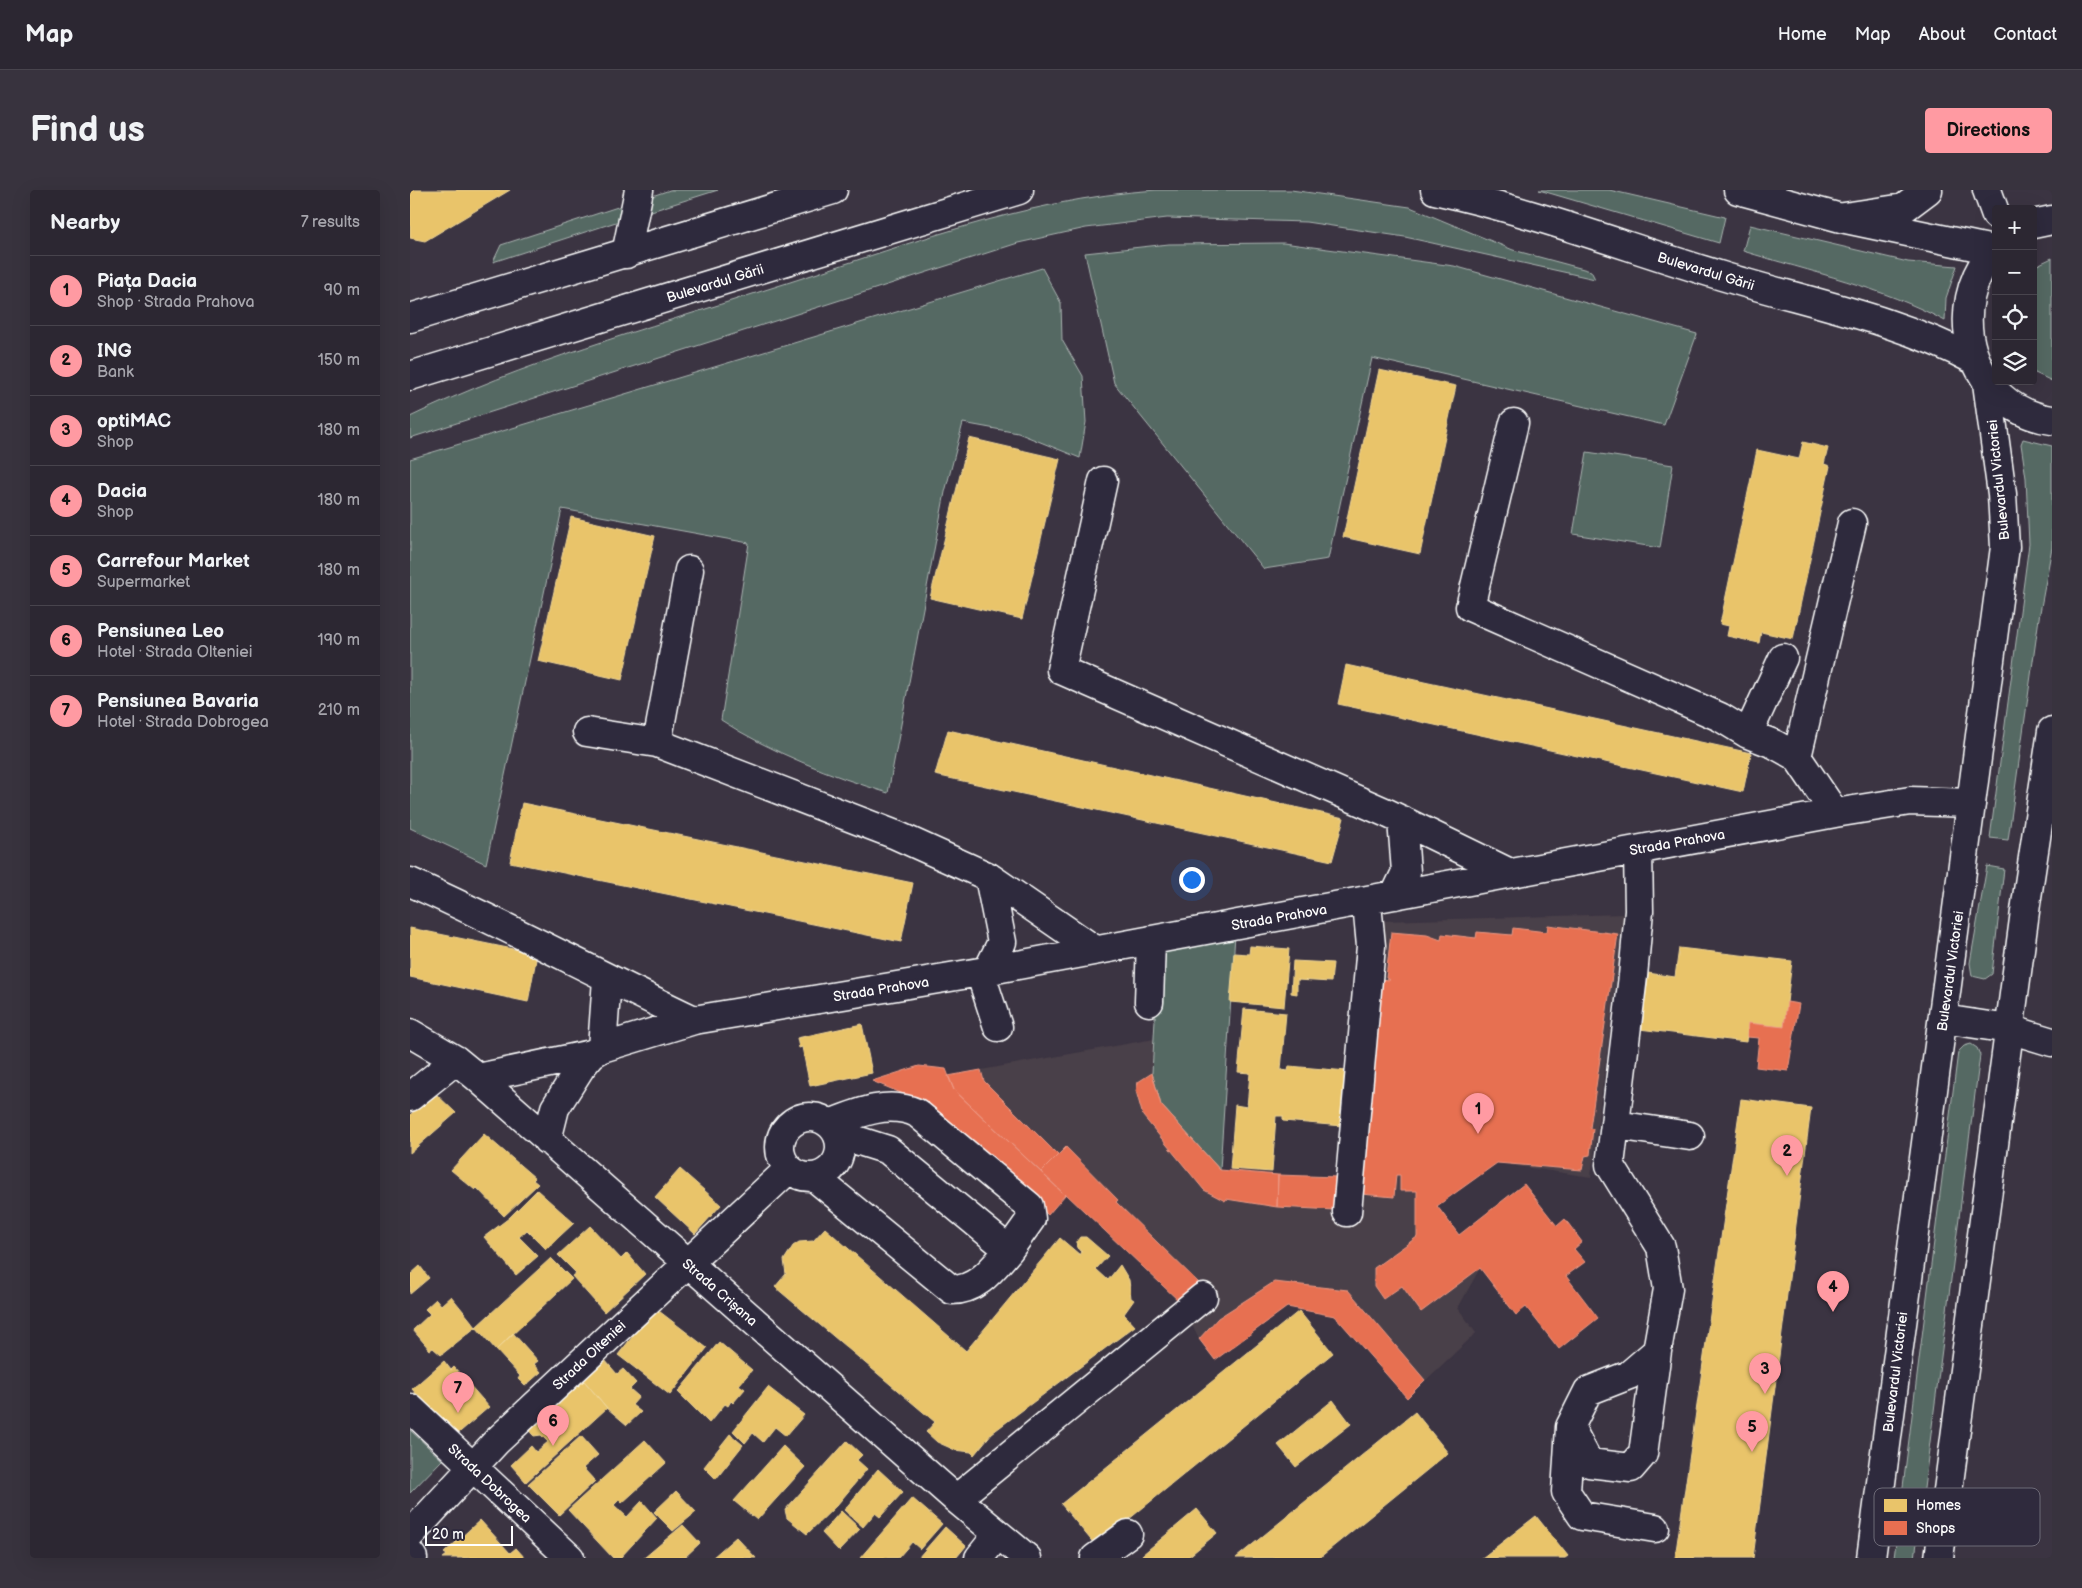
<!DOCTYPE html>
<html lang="en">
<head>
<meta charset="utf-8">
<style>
	body { margin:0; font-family:"Balsamiq Sans",sans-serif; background:#38333e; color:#f1f3f6 }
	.controls { position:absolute; right:15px; top:15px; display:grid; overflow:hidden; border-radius:5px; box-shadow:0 5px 20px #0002 }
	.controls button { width:45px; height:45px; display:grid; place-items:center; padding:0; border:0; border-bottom:1px solid #48444d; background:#2c2732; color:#f1f3f6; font:25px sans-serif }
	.scale { position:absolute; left:15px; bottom:12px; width:88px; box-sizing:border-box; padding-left:5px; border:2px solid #fff; border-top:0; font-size:14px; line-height:18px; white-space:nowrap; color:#fff; -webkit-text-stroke:4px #2f2a3d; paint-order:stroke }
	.you { position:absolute; left:781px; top:689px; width:18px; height:18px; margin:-12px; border:4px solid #fff; border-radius:50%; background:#1a73e8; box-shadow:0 0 0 8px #1a73e833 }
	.badge { display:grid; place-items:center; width:32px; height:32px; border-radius:50%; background:#ff9aa2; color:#111; font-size:16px; font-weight:700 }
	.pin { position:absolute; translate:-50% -41px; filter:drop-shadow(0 1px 2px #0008) }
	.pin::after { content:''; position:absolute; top:26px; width:18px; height:15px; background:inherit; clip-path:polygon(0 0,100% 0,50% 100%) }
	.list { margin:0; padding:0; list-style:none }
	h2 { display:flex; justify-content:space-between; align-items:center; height:65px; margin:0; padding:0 20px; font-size:21px }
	h2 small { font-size:16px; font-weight:400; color:#a6a5ac }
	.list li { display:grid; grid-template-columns:32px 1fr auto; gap:15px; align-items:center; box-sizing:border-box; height:70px; padding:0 20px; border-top:1px solid #48444d }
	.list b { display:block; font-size:19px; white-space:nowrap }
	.list p { margin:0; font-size:16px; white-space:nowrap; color:#a6a5ac }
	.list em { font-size:16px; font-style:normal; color:#a6a5ac }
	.icon { flex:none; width:28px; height:28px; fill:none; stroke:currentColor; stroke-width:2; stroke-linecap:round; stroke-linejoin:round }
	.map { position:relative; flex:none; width:1642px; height:1368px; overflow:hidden; border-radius:5px }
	header { display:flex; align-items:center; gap:30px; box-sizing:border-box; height:70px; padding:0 25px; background:#2c2732; border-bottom:1px solid #48444d }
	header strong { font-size:24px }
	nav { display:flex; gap:28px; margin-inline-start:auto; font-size:18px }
	.intro { display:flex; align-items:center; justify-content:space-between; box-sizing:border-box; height:120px; padding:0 30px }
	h1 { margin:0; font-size:35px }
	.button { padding:12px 22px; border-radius:5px; background:#ff9aa2; color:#111; font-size:18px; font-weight:700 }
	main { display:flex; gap:30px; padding:0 30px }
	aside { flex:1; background:#2c2732; border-radius:5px; box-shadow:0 5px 20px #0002 }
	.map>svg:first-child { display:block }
	.built { fill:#493f48 }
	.green { fill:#556963; stroke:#aab4b1 }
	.homes { fill:#e9c46a; stroke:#f0d697 }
	.shops { fill:#e76f51; stroke:#ee9a85 }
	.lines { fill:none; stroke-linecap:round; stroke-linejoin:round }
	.minor-casing { stroke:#fff; stroke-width:31 }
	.major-casing { stroke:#fff; stroke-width:31 }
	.minor { stroke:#2f2a3d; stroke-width:28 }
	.major { stroke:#2f2a3d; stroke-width:28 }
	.labels { text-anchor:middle; stroke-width:5; stroke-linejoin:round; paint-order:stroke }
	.street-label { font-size:14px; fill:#fff; stroke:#2f2a3d }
	.key { fill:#2f2a3d; stroke:#6d6a77; stroke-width:1 }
	.key-label { font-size:14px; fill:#fff }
</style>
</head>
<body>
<header>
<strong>Map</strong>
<nav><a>Home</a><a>Map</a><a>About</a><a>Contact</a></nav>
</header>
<div class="intro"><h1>Find us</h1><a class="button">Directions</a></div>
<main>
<aside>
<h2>Nearby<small>7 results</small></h2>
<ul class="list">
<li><span class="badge">1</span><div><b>Piața Dacia</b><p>Shop · Strada Prahova</p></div><em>90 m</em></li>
<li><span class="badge">2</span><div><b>ING</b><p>Bank</p></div><em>150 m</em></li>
<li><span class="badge">3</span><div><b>optiMAC</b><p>Shop</p></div><em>180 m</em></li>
<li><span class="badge">4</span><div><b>Dacia</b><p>Shop</p></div><em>180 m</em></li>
<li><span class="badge">5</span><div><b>Carrefour Market</b><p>Supermarket</p></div><em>180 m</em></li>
<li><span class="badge">6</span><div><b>Pensiunea Leo</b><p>Hotel · Strada Olteniei</p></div><em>190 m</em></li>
<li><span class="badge">7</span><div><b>Pensiunea Bavaria</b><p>Hotel · Strada Dobrogea</p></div><em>210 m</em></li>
</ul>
</aside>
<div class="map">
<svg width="1642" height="1368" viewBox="0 0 1642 1368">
	<rect width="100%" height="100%" fill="#3b3442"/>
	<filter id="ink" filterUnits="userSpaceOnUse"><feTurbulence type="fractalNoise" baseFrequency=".02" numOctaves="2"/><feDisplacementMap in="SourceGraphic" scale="10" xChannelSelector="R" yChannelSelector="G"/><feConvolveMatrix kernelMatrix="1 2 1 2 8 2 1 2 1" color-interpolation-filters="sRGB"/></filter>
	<g filter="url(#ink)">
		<path class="built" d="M1215,724L1181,987L1087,973L1027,1016L1070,1078L1048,1118L1066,1143L997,1208L925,1126L877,1117L805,1170L789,1149L770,1112L544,900L538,886L744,849L742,883L810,980L868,985L944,987L971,731Z"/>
		<path class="green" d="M260,0H308L235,23L239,7Z
			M746,0H881L1000,17L1103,60L1181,81L1185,89L995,47L896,32L757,28L676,38L608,53L0,248V227C113,172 236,139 355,100C483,60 611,9 746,0Z
			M1129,0H1199L1315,27L1309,53Z
			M217,14L212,30L83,72L91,55Z
			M1340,35L1498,72L1547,76L1536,108L1535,131C1473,97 1401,82 1333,61Z
			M873,53L1044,76L1287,144L1254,235L962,168L918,369L854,379L704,193L675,63L759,54Z
			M1642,68V191L1623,182V77Z
			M632,78L651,113L652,150L673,186L676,232L670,268L608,243L553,233L535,302L478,603C422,586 360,562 311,530L339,353L152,319L76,674L0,638V269Z
			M1613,249L1642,256V357L1629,428L1598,650L1580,648L1619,354L1616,288L1611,254Z
			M1177,262L1263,275L1250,358L1163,344Z
			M1577,676L1594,679L1582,784L1575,789L1562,786L1560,773Z
			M825,744L810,980L751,915L742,883L749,760Z
			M1561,854L1567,858L1570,865L1505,1368H1484L1548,862L1554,856Z
			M0,1240L32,1270L0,1303Z"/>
		<path class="homes" d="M0,0H100L15,51L0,48Z
			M969,180L1046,196L1010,364L933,347Z
			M559,248L650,269L612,429L520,408Z
			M1393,252L1418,258L1414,274L1420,276L1383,449L1351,442L1349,453L1317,446L1319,436L1310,434L1347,260L1389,269Z
			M161,327L245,346L212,490L128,471Z
			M936,475L1341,563L1333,602L928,514Z
			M538,540L934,628L922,671L525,585Z
			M112,613L503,693L491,752L100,672Z
			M0,738L127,764L118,812L0,787Z
			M840,756L879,759L874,817L820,812L824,763L839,764Z
			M1269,758L1382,771L1374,837L1338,833L1336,852L1221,838L1224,781L1265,787Z
			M883,771L923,773L921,792L887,790V804L881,803Z
			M834,819L876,823L871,880L878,881L879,876L937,881L933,936L873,931V926H866L862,982L820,979L825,915L837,917L840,883L828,882Z
			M452,834L462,883L400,896L392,857L389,858L387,848Z
			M25,903L46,923L0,963V925Z
			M1331,909L1401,918L1343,1368H1265Z
			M74,944L125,988L123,990L128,994L94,1026L67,998L65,1000L41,980Z
			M270,979L311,1015L285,1044L245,1007Z
			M127,1000L164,1033L136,1059L117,1040L109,1047L128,1066L106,1085L74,1047L99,1028Z
			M180,1036L211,1069L217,1063L235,1084L194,1122L162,1086L166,1083L148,1065Z
			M415,1038L556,1161L650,1048L670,1065L672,1062L667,1058V1051L670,1047H676L698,1066L686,1079L698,1090L710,1075L719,1090L721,1108L724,1110L714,1124L725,1136L582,1243L564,1265L561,1262L545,1260L527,1252L516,1242L525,1232L365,1097L376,1084L374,1070L383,1056L389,1052L403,1051Z
			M141,1068L162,1089L86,1160L66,1137Z
			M10,1076L19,1088L0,1104V1085Z
			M41,1106L66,1137L31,1165L23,1158L20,1160L3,1140L20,1124L15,1119L26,1109L31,1115Z
			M245,1118L297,1158L260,1205L208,1165Z
			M889,1121L923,1163L686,1356L651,1314Z
			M103,1143L128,1171L124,1174L131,1182L115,1196L108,1189L110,1186L86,1160Z
			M309,1152L342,1180L329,1195L335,1199L323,1213L321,1211L318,1216L315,1214L299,1233L268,1202Z
			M194,1169L207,1184L213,1179L226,1193L220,1199L229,1207L222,1215L231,1222L217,1235L197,1218L171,1187Z
			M34,1171L41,1180L44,1177L79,1217L44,1247L2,1199Z
			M170,1186L197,1218L116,1292L101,1275L121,1256L126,1262L138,1252L131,1245L124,1246L121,1243L119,1238Z
			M358,1197L394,1225L376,1246L365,1237L353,1252L343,1243L335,1253L323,1241Z
			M923,1210L941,1234L886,1277L868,1255Z
			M1005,1222L1038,1263L909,1368H826Z
			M320,1244L333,1255L306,1289L294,1277Z
			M171,1246L188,1265L173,1278L185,1291L149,1325L118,1294Z
			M235,1250L256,1273L212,1313L209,1310L204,1315L217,1327L232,1311L247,1328L210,1368H203L158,1320Z
			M437,1251L452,1265L447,1270L457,1279L427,1315L397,1344L377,1328L375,1320Z
			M373,1256L395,1277L347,1330L324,1311Z
			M468,1279L493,1302L470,1327L465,1323L453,1337L434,1320Z
			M266,1301L286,1322L263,1341L244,1322Z
			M502,1308L532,1334L510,1359L502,1352L488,1368H450Z
			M787,1319L807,1343L777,1368H734L732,1365Z
			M431,1321L450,1339L429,1361L412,1343Z
			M1126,1326L1158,1366L1155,1368H1072Z
			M70,1330L100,1363L106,1358L115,1368H33L37,1365L34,1363Z
			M273,1335L290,1353L274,1368H234Z
			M535,1337L556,1356L546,1368H508Z
			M326,1347L346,1368H302Z"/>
		<path class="shops" d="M1138,735L1208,744L1180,938L1183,939L1180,965L1175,966L1172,980L1087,973L1027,1016L1049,1045L1114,994L1147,1036L1155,1029L1172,1052L1164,1059L1175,1072L1156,1086L1188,1128L1149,1159L1116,1117L1106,1125L1070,1078L1011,1122L992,1096L973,1109L964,1096V1078L1007,1047V1001H990V985H986L984,1007L951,1004L968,789L980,790L976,788L981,742L1017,745L1031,750L1032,744L1066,748L1067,742L1102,745L1103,738L1137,742Z
			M1377,812L1389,814L1378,881L1346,877L1349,848L1337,847L1338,833L1374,837Z
			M509,876L536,879L544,900L655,1005L638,1025L518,914L462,891Z
			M571,880L574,891L648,965L631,982L544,900L538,886Z
			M742,883L751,915L810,980L868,985L867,1017L816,1009L815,1011L794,1000L733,926L726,901L728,892Z
			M656,957L708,1010L706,1012L790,1094L770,1112L656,1004L655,1005L631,982Z
			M868,985L927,987L925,1020L867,1017Z
			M864,1092L938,1100L1015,1190L997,1208L925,1126L877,1117L805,1170L789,1149L808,1128Z"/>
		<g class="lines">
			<g class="minor-casing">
				<path id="minor" d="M1577,0L1586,25
					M1434,27L1494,18L1518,0
					M216,64L229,0
					M1104,233L1060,417L1310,527L1338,544L1373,468
					M693,291L651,480L977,623L1100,683
					M279,380L247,553L486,645L579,687L685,760
					M177,542L247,553
					M1338,544L1364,554L1387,567L1425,623
					M1387,567L1442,333
					M1228,660L1229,721L1223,786L1200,975L1251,1057L1258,1099L1247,1161L1219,1185L1178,1201L1160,1237L1179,1273L1221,1278L1233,1264L1247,1161
					M0,692C96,735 189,785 284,830
					M985,705L996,682L992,630
					M578,780L592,752L579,687
					M570,782L588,837
					M739,812L741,750
					M1599,839L1642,852
					M0,843L46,870L68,888L546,1309L617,1368
					M192,858L197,789
					M68,888L182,864L192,858L284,830L570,782L1425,623L1500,611L1561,613
					M0,907L46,870
					M370 957a30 30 0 1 1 60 0a30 30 0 1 1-60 0Z
					M420,934C448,923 478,910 507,923L619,1016L621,1029L599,1060
					M1206,935L1280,946
					M137,950L145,918L171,877L182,864
					M404,987L542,1100C568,1100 583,1078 599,1060L478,960L427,944
					M937,1022L961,756L958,724L953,711
					M0,1218L160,1368
					M1160,1237L1156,1302L1172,1326L1245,1338
					M546,1309L793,1107
					M0,1345L86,1252L379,979
					M0,1364L3,1368
					M569,1368L588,1344
					M685,1368L718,1344"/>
			</g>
			<g class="major-casing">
				<path id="major" d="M1025,0C1122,21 1216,57 1312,86C1396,112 1486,128 1564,170
					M1328,0L1431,28L1583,60
					M1623,34L1642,30
					M1586,58C1531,116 1560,219 1642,230
					M0,128L423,0
					M0,186L609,0
					M1533,829L1599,839
					M1461,1368L1595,357L1592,304L1577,193
					M1529,1368L1616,714L1642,541"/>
			</g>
			<use href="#minor" class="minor"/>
			<use href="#major" class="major"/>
		</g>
	</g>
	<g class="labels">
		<g class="street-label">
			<text transform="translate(1296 81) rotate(17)" y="5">Bulevardul Gării</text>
			<text transform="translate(305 93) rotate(-17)" y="5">Bulevardul Gării</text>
			<text transform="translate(1588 290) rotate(-96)" y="5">Bulevardul Victoriei</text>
			<text transform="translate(1267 652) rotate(-10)" y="5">Strada Prahova</text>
			<text transform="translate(869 727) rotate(-10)" y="5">Strada Prahova</text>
			<text transform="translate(1540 781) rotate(-82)" y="5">Bulevardul Victoriei</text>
			<text transform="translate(471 799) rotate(-9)" y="5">Strada Prahova</text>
			<text transform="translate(310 1102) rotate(41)" y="5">Strada Crișana</text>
			<text transform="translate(179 1165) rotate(-43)" y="5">Strada Olteniei</text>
			<text transform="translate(1485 1182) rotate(-83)" y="5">Bulevardul Victoriei</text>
			<text transform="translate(80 1293) rotate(43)" y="5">Strada Dobrogea</text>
		</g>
	</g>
	<rect x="1464" y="1298" width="166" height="58" rx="8" class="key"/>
	<rect x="1474" y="1309" width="23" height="13" fill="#e9c46a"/>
	<rect x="1474" y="1331" width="23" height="14" fill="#e76f51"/>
	<g class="key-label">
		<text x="1506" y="1320">Homes</text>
		<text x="1506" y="1343">Shops</text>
	</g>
</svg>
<div class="controls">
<button>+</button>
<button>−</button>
<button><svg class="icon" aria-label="locate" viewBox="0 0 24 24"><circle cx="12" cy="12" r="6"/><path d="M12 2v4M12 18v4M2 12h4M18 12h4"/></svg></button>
<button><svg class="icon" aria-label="layers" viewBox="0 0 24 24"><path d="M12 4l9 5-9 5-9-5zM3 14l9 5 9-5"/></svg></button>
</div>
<div class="scale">20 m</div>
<div class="you"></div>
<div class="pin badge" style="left:1068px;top:944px">1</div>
<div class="pin badge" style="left:1377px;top:986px">2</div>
<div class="pin badge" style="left:1355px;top:1204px">3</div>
<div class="pin badge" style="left:1423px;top:1122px">4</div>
<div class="pin badge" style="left:1342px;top:1262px">5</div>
<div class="pin badge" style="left:143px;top:1256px">6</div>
<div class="pin badge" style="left:48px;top:1223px">7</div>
</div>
</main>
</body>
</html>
